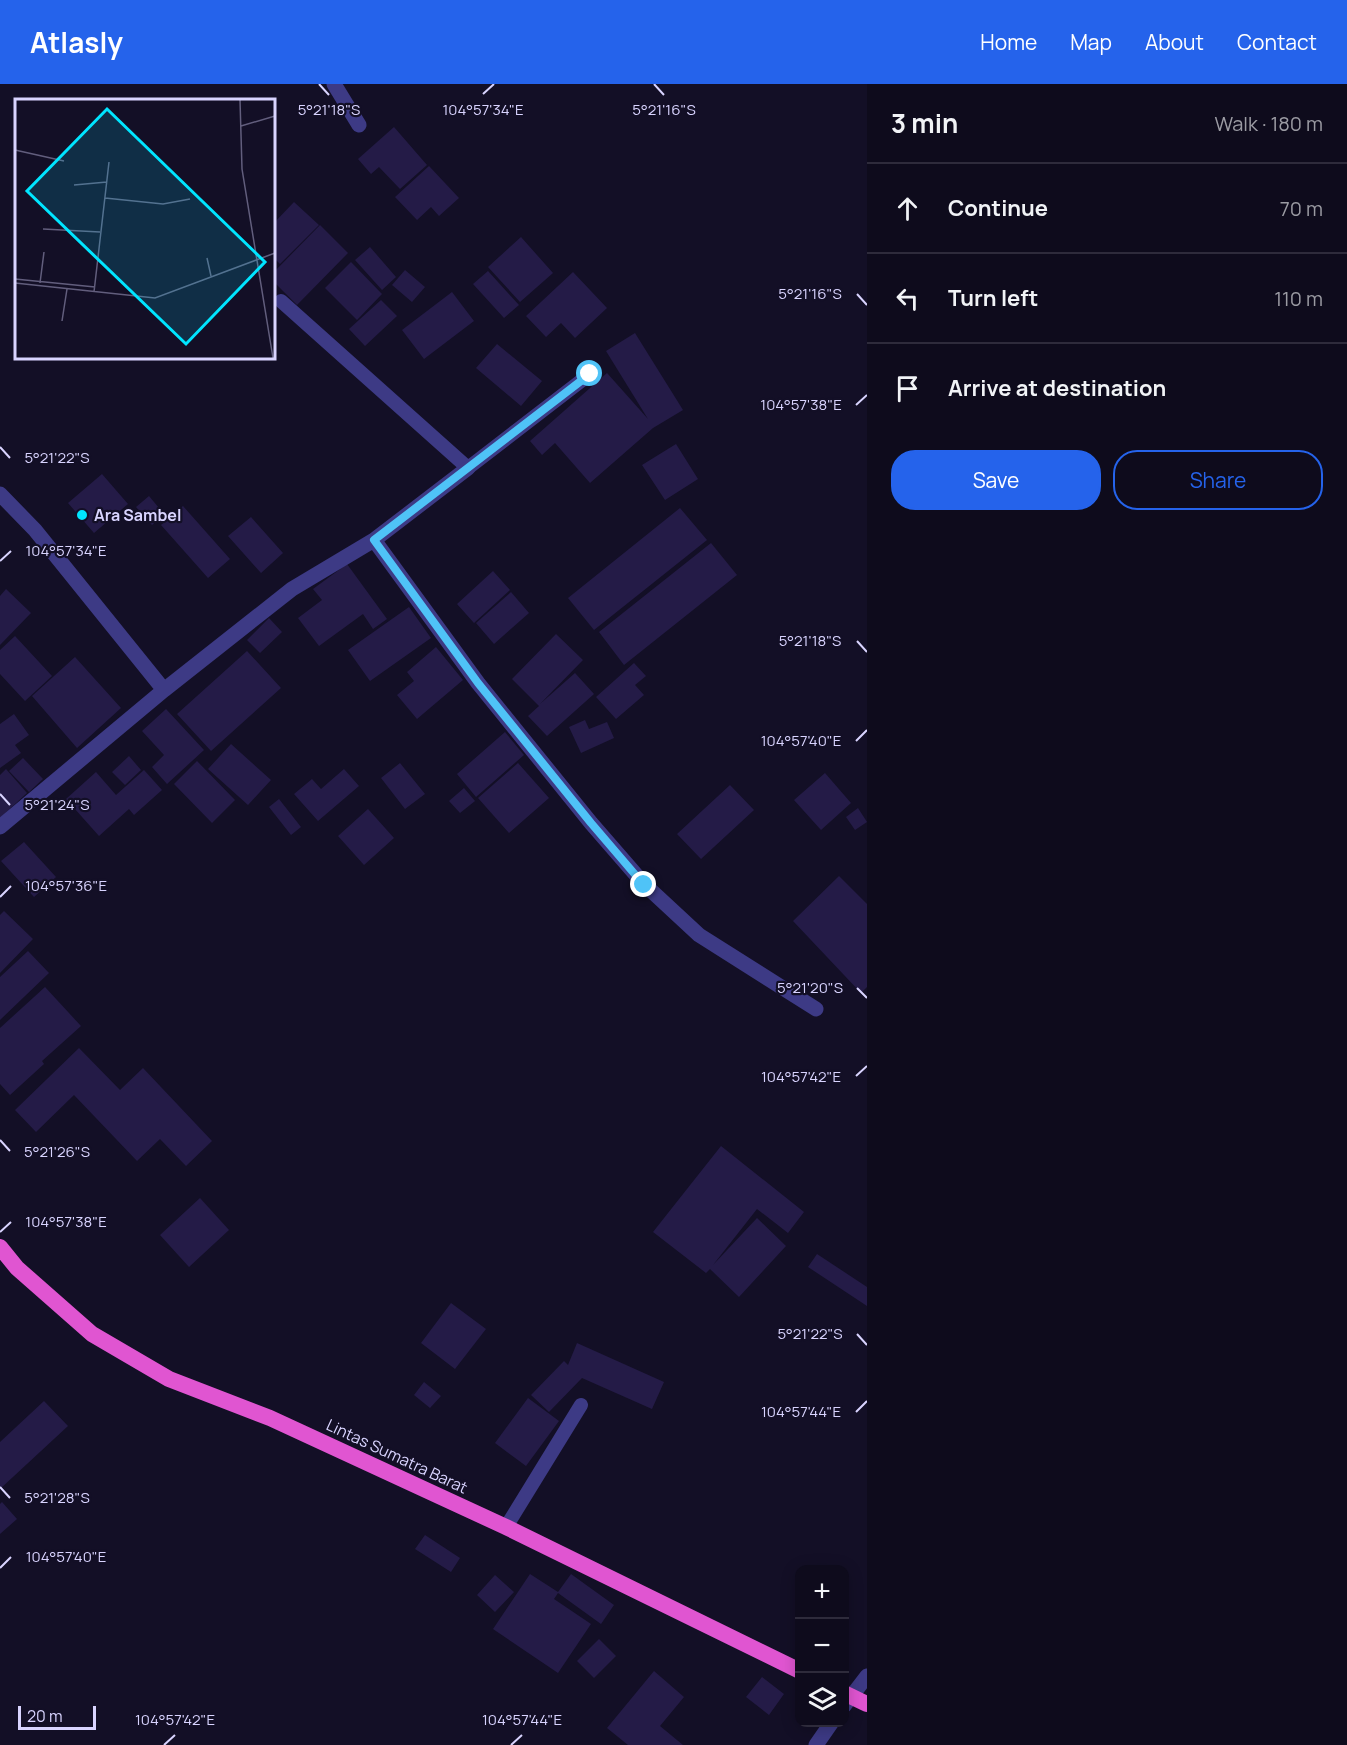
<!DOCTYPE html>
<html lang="en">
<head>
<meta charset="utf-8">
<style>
	body { margin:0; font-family:Manrope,sans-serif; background:#1c1929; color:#f1f3f6 }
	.controls { position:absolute; right:18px; bottom:18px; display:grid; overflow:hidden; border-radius:12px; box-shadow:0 3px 15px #0003 }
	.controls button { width:54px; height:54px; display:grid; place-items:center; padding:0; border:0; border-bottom:2px solid #2e2b3b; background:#0e0b1c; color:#f1f3f6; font:30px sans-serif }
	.scale { position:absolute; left:18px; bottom:15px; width:78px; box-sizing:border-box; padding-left:6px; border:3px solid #d9d4ff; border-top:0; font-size:16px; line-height:21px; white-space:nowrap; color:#d9d4ff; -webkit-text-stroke:4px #130f26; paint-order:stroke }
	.stop { position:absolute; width:18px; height:18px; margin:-14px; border:4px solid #4fc3f7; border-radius:50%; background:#fff }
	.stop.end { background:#4fc3f7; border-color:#fff; box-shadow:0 2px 6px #0008 }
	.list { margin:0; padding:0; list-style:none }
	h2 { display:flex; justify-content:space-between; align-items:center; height:78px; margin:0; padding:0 24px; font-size:26px }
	h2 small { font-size:20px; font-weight:400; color:#9b9ba3 }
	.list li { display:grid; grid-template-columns:39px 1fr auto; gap:18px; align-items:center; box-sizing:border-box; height:90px; padding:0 24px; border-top:2px solid #2e2b3b }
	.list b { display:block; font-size:22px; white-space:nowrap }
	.list em { font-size:20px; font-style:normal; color:#9b9ba3 }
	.actions { display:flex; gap:12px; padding:18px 24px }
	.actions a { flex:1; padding:14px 0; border:2px solid #2563eb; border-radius:24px; text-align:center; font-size:21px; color:#2563eb }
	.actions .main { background:#2563eb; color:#fff }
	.icon { flex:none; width:33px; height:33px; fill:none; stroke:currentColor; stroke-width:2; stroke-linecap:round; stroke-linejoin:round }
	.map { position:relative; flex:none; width:867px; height:1661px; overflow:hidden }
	header { display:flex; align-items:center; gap:36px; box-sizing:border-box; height:84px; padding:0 30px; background:#2563eb; color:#fff }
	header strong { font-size:28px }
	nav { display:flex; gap:33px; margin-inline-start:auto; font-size:21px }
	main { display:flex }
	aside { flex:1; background:#0e0b1c }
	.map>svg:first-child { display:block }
	.building { fill:#241b47 }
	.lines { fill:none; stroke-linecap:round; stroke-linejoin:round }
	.service { stroke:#3d3a85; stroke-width:14 }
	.minor { stroke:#3d3a85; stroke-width:15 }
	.trunk { stroke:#e055d1; stroke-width:16 }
	.route { stroke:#4fc3f7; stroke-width:8 }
	.ticks { fill:none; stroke:#d9d4ff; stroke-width:2 }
	.poi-dot { fill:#00e5ff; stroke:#130f26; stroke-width:2 }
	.labels { text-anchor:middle; stroke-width:4.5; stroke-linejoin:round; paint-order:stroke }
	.poi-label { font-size:16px; font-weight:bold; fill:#d9d4ff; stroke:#130f26; text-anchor:start }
	.street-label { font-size:16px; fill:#d9d4ff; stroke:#130f26 }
	.inset-road { fill:none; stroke:#625e7d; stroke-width:1.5 }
	.view { fill:#00e5ff; fill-opacity:0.15; stroke:#00e5ff; stroke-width:3 }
	.inset-edge { fill:none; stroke:#d9d4ff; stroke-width:3 }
	.ticks-label { font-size:15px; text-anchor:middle; fill:#d9d4ff; stroke:#130f26; stroke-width:4.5; stroke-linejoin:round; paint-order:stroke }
</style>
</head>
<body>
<header>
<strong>Atlasly</strong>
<nav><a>Home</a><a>Map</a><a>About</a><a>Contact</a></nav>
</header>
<main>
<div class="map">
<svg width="867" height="1661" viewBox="0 0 867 1661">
	<rect width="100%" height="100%" fill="#130f26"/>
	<path class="building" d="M394,43L427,81L400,105L379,83L371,90L358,75Z
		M429,82L459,114L439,132L431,123L417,136L395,113Z
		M294,118L319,141L280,180L273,173V140Z
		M320,141L348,169L297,221L273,197V189Z
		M521,153L553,189L520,218L488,183Z
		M370,163L396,193L382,206L355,176Z
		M351,178L382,210L357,236L325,204Z
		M405,186L425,203L412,218L392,201Z
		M488,187L519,221L504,234L473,200Z
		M573,188L607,224L575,254L561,239L546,253L526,232Z
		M452,208L474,237L424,275L402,246Z
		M381,216L397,232L365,262L349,245Z
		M635,249L683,326L653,344L590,399L555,359L542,371L530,357L607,289L648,335L606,267Z
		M497,260L542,297L521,322L476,284Z
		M676,360L698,395L665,416L642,381Z
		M102,390L128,420L94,449L68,419Z
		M149,412L164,430L152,441L136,423Z
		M183,422L230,475L208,494L161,441Z
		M680,424L707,456L594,546L568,514Z
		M251,433L283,469L261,489L228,452Z
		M711,459L737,491L624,581L599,548Z
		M347,480L387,535L373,545L363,530L319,562L298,534L322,516L313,505Z
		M493,487L510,506L474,539L457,520Z
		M6,505L31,529L0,561V512Z
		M511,508L529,529L494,560L476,539Z
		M409,523L431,554L370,597L348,566Z
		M269,534L282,548L260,569L247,556Z
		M556,550L583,576L540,620L575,589L594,610L547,652L528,632L539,622L512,595Z
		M15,552L52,592L25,617L0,590V566Z
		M436,563L463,596L417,635L397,611L414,597L407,588Z
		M247,567L281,604L211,667L177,630Z
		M75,573L121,624L77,664L32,612Z
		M634,579L646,592L635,601L644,611L616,635L596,613Z
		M166,625L204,666L167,700L152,683L164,671L142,647Z
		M14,630L29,651L15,661L21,669L0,684V640Z
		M585,636L589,645L607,638L614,654L581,669L569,643Z
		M505,648L524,671L476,713L457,690Z
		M231,660L271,696L248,721L208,685Z
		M129,672L141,686L125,701L112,688Z
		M23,674L43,695L29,708L9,687Z
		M197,677L235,716L212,739L174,700Z
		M400,679L425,710L405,725L381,694Z
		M518,679L549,714L509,749L478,714Z
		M6,685L27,709L0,734V691Z
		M344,685L359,702L318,737L294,710L312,695L321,705Z
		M144,686L162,706L134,731L129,725L99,752L66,715L96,688L116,711Z
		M825,689L851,719L821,746L794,716Z
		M730,701L754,726L701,775L677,750Z
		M464,704L475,717L460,729L449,717Z
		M279,715L301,743L291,751L269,723Z
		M858,724L867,738L855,746L846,733Z
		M368,725L394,754L364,781L338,752Z
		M24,758L56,793L34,813L1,777Z
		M839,792L867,820V903L861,909L793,837Z
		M4,827L33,855L0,889V831Z
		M28,867L49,889L0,936V893Z
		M45,903L81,942L42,977L44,980L10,1011L0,1000V944Z
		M79,964L120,1006L143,984L212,1057L186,1082L160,1055L137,1077L74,1011L36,1048L15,1026Z
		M721,1062L804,1128L788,1149L757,1125L713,1181L757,1134L786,1162L739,1213L710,1185L706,1189L653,1148Z
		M200,1114L229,1146L189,1183L160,1151Z
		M817,1170L867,1203V1222L808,1183Z
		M451,1219L486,1245L455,1285L421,1259Z
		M577,1259L664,1298L652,1325L582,1294L549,1328L531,1311L564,1277L568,1281Z
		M424,1298L441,1312L430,1324L414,1311Z
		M528,1314L559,1337L526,1382L495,1359Z
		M44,1317L68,1342L0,1405V1358Z
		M2,1418L17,1435L0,1450V1420Z
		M425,1451L460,1474L451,1488L415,1465Z
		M530,1490L558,1508L571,1490L614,1521L601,1540L558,1509L554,1515L591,1540L558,1589L493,1545Z
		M495,1491L514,1508L495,1528L477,1511Z
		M599,1555L616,1572L594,1594L577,1577Z
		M654,1587L684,1613L660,1642L683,1661H628L607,1644Z
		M762,1593L784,1610L769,1631L746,1613Z"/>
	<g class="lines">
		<path class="service" d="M281,217L468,384L590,290
			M506,1443L581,1321"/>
		<path class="minor" d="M334,0L359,41
			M0,410L35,446L164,606
			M374,456L478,599L591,739L644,800L699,851L816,925
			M0,743L164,606L292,505L374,456L468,384
			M844,1622L867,1592
			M816,1661L832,1638"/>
		<path class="trunk" d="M0,1163L17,1184L92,1250L169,1295L270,1334L506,1443L800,1587
			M844,1609L867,1620"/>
	</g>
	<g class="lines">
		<path class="route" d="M590,290L374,456L478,599L591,739L644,801"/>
	</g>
	<path class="ticks" d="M319,0L329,11M654,0L664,11M483,10L494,0M857,210L867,221M856,321L867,311M0,363L10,374M0,477L11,467M857,557L867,568M856,657L867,646M0,710L10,721M0,813L11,802M857,904L867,914M856,992L867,982M0,1056L10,1067M0,1148L11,1138M857,1250L867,1261M856,1328L867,1317M0,1403L10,1414M0,1484L11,1473M164,1661L175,1651M511,1661L522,1651"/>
	<circle class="poi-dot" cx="82" cy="431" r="6"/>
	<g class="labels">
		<g class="poi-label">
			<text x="94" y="437">Ara Sambel</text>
		</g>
		<g class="street-label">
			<text transform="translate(397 1372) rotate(25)" y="6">Lintas Sumatra Barat</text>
		</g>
	</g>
	<g transform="translate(15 15)">
		<rect width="260" height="260" fill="#130f26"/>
		<path class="inset-road" d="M225,1L227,70L258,259M226,27L260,17M0,51L49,62M59,86L92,83M90,99L148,105L175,100M28,130L85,133M192,159L196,177M0,180L80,188M0,184L140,199L260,154M25,184L29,153M79,193L94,63M47,222L52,190"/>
		<path class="view" d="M92,10L250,163L171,245L12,92Z"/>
		<rect width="260" height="260" class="inset-edge"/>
	</g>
	<g class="ticks-label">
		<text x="483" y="31">104°57'34"E</text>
		<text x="329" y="31">5°21'18"S</text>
		<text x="664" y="31">5°21'16"S</text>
		<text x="810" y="215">5°21'16"S</text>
		<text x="801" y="326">104°57'38"E</text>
		<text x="57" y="379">5°21'22"S</text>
		<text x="66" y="472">104°57'34"E</text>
		<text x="810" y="562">5°21'18"S</text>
		<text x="801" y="662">104°57'40"E</text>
		<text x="57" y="726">5°21'24"S</text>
		<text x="66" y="807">104°57'36"E</text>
		<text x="810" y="909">5°21'20"S</text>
		<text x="801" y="998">104°57'42"E</text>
		<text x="57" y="1073">5°21'26"S</text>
		<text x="66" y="1143">104°57'38"E</text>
		<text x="810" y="1255">5°21'22"S</text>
		<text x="801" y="1333">104°57'44"E</text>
		<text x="57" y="1419">5°21'28"S</text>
		<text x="66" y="1478">104°57'40"E</text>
		<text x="175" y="1641">104°57'42"E</text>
		<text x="522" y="1641">104°57'44"E</text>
	</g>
</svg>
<div class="controls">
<button>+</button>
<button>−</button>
<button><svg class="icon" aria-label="layers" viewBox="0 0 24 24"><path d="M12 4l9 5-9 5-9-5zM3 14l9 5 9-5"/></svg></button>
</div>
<div class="scale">20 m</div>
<div class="stop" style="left:590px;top:290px"></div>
<div class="stop end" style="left:644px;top:801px"></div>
</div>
<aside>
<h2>3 min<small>Walk · 180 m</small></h2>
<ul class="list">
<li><svg class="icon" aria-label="ahead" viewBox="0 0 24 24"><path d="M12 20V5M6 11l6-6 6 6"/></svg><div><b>Continue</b></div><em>70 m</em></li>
<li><svg class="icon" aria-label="left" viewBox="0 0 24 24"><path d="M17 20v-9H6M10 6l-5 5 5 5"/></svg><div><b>Turn left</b></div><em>110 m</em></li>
<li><svg class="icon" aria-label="arrive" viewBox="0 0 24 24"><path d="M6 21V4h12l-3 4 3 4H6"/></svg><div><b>Arrive at destination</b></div></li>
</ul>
<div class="actions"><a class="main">Save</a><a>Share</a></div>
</aside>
</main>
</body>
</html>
